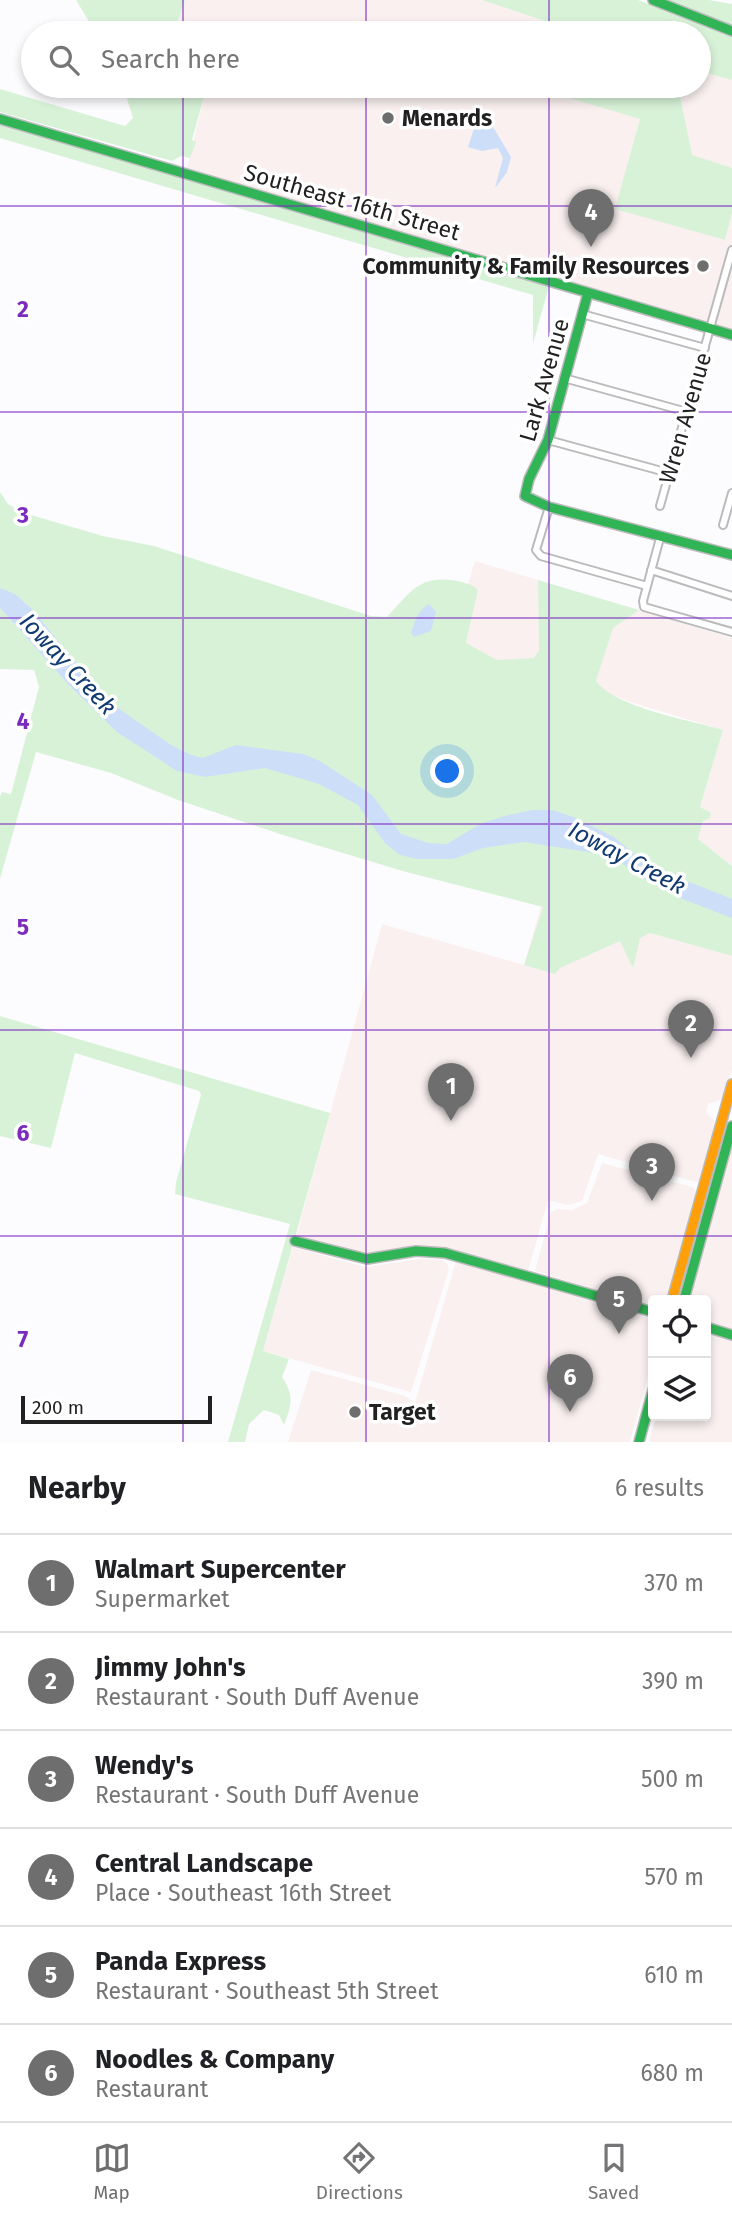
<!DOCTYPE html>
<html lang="en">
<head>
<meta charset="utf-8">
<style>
	body { margin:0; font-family:"Fira Sans",sans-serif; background:#f6f6f6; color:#202124 }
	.controls { position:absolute; right:21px; bottom:21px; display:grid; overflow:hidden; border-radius:7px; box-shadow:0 4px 10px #0003 }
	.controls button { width:63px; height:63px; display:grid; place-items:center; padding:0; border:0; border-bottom:2px solid #e0e0e0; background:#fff; color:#202124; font:35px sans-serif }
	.scale { position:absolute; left:21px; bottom:18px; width:191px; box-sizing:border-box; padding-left:7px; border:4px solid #212122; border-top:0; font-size:19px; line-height:24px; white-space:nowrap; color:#212122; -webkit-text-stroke:5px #fff; paint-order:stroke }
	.you { position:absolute; left:448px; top:772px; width:24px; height:24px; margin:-18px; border:5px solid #fff; border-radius:50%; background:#1a73e8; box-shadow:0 0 0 10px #1a73e833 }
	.badge { display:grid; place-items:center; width:46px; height:46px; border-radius:50%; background:#6e6e6f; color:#fff; font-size:23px; font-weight:700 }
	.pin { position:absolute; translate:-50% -58px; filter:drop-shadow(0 2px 4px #0008) }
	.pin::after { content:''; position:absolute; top:37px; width:24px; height:21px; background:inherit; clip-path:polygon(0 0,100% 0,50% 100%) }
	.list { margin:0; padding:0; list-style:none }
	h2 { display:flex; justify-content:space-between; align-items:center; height:91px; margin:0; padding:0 28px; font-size:30px }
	h2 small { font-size:23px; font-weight:400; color:#757577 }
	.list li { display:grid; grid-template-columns:46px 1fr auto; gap:21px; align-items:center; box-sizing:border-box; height:98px; padding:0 28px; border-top:2px solid #e0e0e0 }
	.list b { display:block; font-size:26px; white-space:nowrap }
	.list p { margin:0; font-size:23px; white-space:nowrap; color:#757577 }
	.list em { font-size:23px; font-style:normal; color:#757577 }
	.icon { flex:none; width:38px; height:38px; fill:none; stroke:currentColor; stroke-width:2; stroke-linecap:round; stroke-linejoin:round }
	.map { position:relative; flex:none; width:732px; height:1442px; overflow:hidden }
	.search { position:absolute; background:#fff; box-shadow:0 4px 10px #0003; left:21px; right:21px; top:21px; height:77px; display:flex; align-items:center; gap:18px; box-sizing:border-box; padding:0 24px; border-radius:38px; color:#757577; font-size:26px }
	.sheet { height:679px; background:#fff }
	nav { display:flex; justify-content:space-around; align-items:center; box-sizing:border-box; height:98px; border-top:2px solid #e0e0e0; background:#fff; font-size:19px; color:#757577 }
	nav a { display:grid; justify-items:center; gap:4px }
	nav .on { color:#6e6e6f }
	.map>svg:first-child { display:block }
	.commercial { fill:#f9f0ef }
	.green { fill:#d8f2d8 }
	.water { fill:#ccdef8 }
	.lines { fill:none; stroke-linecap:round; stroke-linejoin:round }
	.street-casing { stroke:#bbbbbd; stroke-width:10 }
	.fast-casing { stroke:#bbbbbd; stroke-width:12 }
	.slow-casing { stroke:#bbbbbd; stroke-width:12 }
	.street { stroke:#fff; stroke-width:6 }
	.fast { stroke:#30b455; stroke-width:9 }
	.slow { stroke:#ff9f0a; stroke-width:9 }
	.grid { fill:none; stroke:#7b2cbf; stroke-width:2; stroke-opacity:0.55 }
	.poi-dot { fill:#6e6e6f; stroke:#fff; stroke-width:2.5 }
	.labels { text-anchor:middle; stroke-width:7; stroke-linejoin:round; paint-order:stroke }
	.poi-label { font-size:23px; font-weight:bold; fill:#212122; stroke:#fff; text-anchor:start }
	.street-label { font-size:23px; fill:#212122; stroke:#fff }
	.water-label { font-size:24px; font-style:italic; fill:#113a70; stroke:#fff }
	.grid-label { font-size:23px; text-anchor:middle; font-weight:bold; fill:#7b2cbf; stroke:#fff; stroke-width:7; stroke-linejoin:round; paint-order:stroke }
</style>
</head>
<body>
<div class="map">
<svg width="732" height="1442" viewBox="0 0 732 1442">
	<rect width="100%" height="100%" fill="#fcfcfe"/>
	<path class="commercial" d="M185,0H482L545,21L542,33H174Z
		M699,71L732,80V168L692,156L678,86H699Z
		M207,86H529L640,118L616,209L725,240L732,213V329L187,168Z
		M475,561L538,580L539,650L535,658L497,661L466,644L478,590L468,584Z
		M639,610L732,638V866L698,839L703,821L700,808L723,730L633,703L604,692L596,681L613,627Z
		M548,882L650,933L732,956V1070L723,1099L708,1104L706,1113L713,1119L716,1128L701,1180L696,1182L598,1154L582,1201L568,1205L548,1200L527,1275L577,1290L576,1297L653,1319V1357L630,1442H288L311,1370L405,1396L415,1403L457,1257L445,1253L380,1258L295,1241L382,924L524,965Z
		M732,1141V1329L706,1322V1300H688Z
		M602,1163L692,1187L698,1192L668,1300H653V1307L535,1271L551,1212L557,1209L572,1210L587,1203Z
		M293,1247L365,1267L420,1259L442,1260L447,1264L449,1269L411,1392L263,1351Z
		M706,1334L732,1341V1442H649L656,1416H706Z"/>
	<path class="green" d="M76,0H185L174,33H96Z
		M482,0H638L732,36V80L699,71V33H542L545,21Z
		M662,0H709L732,4V27Z
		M123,86H207L192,140L196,142L190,158L181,156L172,161L0,112V89L125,126L133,118Z
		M529,86H678L692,155L732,168V213L725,240L615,209L640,119Z
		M0,124L549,286L533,344V295L0,138Z
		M0,492L8,504L24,513L103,536L154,546L371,616L387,617C410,592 420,574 457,581C466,583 471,584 478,590L466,643L497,660L534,658L539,650L538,580L639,610L613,628L596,681C616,708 690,720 723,730L700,807L711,813L710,818L703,821L698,839L732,866V956L650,933L640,938L633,968L620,941L560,968L555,974L524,965L543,907L406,872L283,835L178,800L111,773L36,752L0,879V797L2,792L11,794L39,687L34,670L0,669V608L53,667L60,643L25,602L0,588Z
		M0,1016L330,1113L263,1351L289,1359L282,1377C294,1395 292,1404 284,1425L279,1415L264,1410L249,1424L245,1442H228L290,1224L175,1194L176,1182L201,1095L199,1091L75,1053L51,1148L0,1136Z"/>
	<path class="water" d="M481,107L511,157L507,172L495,188L503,158L498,148L482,151L468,147Z
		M0,588L15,594L31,608L108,701L171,745L191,755L203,758L236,745L303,754L320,761L372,795L401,834L428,843L447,844L480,824L505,816L532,810H553L576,818L614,837L640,859L659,870L732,899V918L680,898L670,890L642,878L615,858L601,854L524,842L483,848L453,859H417L400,855L385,843L358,805L319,784L265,768L205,777L177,771L117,732L68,684L0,608Z
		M429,604L436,612L431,631L414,637L411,633C415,621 418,610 429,604Z"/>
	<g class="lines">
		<g class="street-casing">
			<path id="street" d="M582,314L705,348
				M564,378L687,412
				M548,440L669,473
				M660,506L732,250
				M549,507L536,550L541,556L647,586
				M723,525L732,493
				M660,538L643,601L644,607L732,632
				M651,570L732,596"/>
		</g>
		<g class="fast-casing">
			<path id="fast" d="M653,0L732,31
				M0,119L732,335
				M588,293L548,440L529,479L525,496L549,507L732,555
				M295,1241L367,1259L416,1251L445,1253L653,1312
				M684,1300L732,1126
				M706,1327L732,1335
				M639,1442L653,1390"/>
		</g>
		<g class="slow-casing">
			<path id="slow" d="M672,1300L732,1084"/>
		</g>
		<use href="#street" class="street"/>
		<use href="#fast" class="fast"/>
		<use href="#slow" class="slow"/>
	</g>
	<path class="grid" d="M183,0V33M366,0V33M549,0V33M183,86V1442M366,86V1442M549,86V1442M0,206H732M0,412H732M0,618H732M0,824H732M0,1030H732M0,1236H732"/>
	<g class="poi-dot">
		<circle cx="388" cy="118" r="7"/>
		<circle cx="703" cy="266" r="7"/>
		<circle cx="355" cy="1412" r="7"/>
	</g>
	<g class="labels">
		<g class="poi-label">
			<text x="402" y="126">Menards</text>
			<text x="689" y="274" text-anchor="end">Community &amp; Family Resources</text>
			<text x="369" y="1420">Target</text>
		</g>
		<g class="street-label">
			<text transform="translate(352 202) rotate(16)" y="8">Southeast 16th Street</text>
			<text transform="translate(544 380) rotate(-74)" y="8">Lark Avenue</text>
			<text transform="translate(685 418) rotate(-74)" y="8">Wren Avenue</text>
		</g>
		<g class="water-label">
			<text transform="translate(68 664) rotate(47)" y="8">Ioway Creek</text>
			<text transform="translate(627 858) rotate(28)" y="8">Ioway Creek</text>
		</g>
	</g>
	<g class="grid-label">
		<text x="23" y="317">2</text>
		<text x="23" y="523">3</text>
		<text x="23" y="729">4</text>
		<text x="23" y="935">5</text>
		<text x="23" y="1141">6</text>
		<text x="23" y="1347">7</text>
	</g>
</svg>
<div class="controls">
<button><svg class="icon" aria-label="locate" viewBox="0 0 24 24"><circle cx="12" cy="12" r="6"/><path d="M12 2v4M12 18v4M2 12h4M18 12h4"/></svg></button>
<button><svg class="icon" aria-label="layers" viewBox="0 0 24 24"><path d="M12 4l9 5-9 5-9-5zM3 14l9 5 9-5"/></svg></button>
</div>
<div class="scale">200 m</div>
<div class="you"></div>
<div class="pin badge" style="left:451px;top:1121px">1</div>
<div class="pin badge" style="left:691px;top:1058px">2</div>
<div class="pin badge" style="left:652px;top:1201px">3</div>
<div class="pin badge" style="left:591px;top:247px">4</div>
<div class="pin badge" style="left:619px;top:1334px">5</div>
<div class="pin badge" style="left:570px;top:1412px">6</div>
<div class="search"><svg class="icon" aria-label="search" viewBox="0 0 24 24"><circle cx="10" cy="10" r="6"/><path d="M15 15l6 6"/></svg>Search here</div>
</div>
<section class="sheet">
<h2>Nearby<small>6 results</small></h2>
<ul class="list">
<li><span class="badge">1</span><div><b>Walmart Supercenter</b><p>Supermarket</p></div><em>370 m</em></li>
<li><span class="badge">2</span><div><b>Jimmy John's</b><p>Restaurant · South Duff Avenue</p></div><em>390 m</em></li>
<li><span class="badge">3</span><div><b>Wendy's</b><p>Restaurant · South Duff Avenue</p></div><em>500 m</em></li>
<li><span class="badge">4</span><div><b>Central Landscape</b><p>Place · Southeast 16th Street</p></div><em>570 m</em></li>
<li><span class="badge">5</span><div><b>Panda Express</b><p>Restaurant · Southeast 5th Street</p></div><em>610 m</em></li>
<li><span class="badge">6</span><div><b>Noodles &amp; Company</b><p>Restaurant</p></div><em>680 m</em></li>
</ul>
</section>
<nav>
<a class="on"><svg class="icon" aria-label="map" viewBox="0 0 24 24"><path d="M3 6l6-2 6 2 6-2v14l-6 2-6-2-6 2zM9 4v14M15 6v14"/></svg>Map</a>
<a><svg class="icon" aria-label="directions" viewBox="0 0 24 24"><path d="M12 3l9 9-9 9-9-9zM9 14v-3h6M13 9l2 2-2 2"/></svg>Directions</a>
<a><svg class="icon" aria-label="saved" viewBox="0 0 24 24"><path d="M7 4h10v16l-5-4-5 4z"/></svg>Saved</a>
</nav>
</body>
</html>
